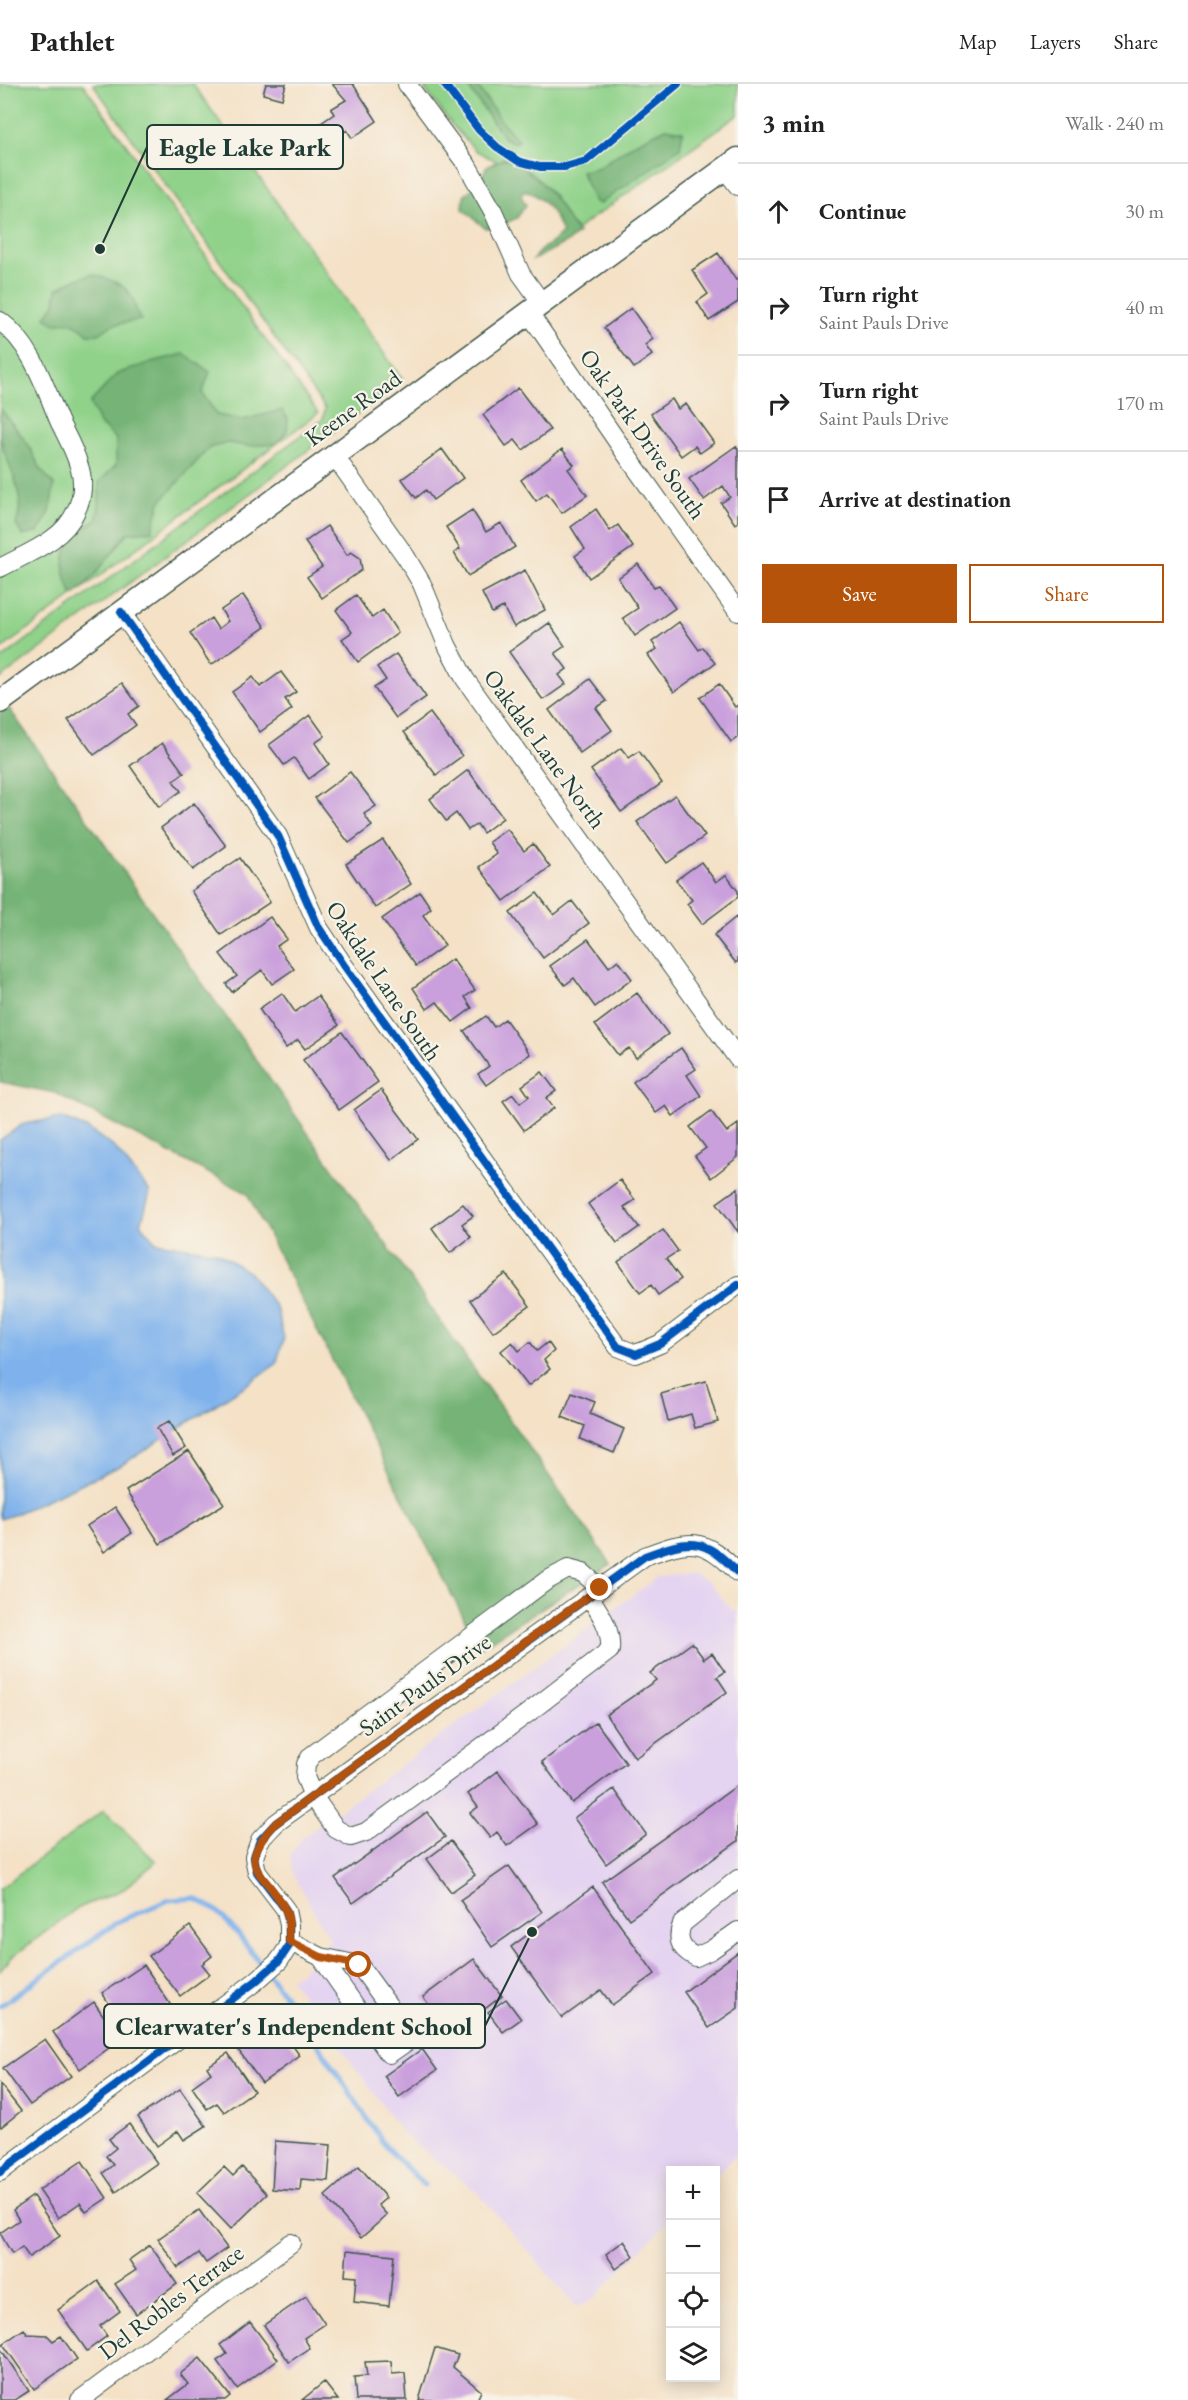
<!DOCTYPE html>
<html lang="en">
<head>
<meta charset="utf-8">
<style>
	body { margin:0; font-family:"EB Garamond",serif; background:#f6f6f6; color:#222 }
	.controls { position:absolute; right:18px; bottom:18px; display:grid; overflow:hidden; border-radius:0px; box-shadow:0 3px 15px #0003 }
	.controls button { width:54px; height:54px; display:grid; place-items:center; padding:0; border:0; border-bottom:2px solid #e0e0e0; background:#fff; color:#222; font:30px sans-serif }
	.stop { position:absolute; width:18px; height:18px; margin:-14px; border:4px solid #b45309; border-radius:50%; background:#fff }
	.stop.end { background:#b45309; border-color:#fff; box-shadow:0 2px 6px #0008 }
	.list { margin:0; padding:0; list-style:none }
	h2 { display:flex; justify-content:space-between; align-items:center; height:78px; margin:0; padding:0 24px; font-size:26px }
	h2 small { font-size:20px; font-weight:400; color:#767676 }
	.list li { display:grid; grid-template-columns:39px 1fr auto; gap:18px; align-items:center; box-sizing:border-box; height:96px; padding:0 24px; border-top:2px solid #e0e0e0 }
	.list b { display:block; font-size:22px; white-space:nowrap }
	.list p { margin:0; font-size:20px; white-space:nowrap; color:#767676 }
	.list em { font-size:20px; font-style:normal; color:#767676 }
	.actions { display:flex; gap:12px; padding:18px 24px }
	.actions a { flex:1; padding:14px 0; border:2px solid #b45309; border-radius:0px; text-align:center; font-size:21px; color:#b45309 }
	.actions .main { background:#b45309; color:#fff }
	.icon { flex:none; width:33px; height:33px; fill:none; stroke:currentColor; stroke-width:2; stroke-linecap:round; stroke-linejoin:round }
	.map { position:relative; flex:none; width:738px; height:2316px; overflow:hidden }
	header { display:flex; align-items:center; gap:36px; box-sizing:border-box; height:84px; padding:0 30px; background:#fff; border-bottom:2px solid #e0e0e0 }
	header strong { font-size:28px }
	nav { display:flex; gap:33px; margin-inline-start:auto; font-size:21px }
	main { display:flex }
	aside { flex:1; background:#fff }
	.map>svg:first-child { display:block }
	.built { fill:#e4d3f1 }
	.green { fill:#90d28a; stroke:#58885f; stroke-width:1.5 }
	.forest { fill:#74b476; stroke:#4a7855; stroke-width:1.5 }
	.water { fill:#7fb2ec; stroke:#4f7890; stroke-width:1.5 }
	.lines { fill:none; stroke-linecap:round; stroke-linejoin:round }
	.stream { stroke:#7fb2ec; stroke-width:5 }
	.building { fill:#c99fdc }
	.minor-casing { stroke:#3f564a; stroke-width:20 }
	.major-casing { stroke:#3f564a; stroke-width:25 }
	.minor { stroke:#fff; stroke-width:18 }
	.major { stroke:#fff; stroke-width:22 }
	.cycleway-casing { stroke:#f7f3e8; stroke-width:11 }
	.cycleway { stroke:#0057b8; stroke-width:8 }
	.route { stroke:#b45309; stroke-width:8 }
	.labels { text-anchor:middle; stroke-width:4.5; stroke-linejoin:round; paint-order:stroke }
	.street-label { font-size:24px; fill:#1f3d34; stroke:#f7f3e8 }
	.leader { fill:none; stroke:#1f3d34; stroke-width:2 }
	.callout-dot { fill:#1f3d34; stroke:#f7f3e8; stroke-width:2 }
	.callout { fill:#f7f3e8; stroke:#1f3d34; stroke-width:2 }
	.callout-label { font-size:26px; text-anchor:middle; font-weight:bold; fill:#1f3d34 }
</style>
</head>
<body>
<header>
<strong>Pathlet</strong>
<nav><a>Map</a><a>Layers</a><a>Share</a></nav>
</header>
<main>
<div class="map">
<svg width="738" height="2316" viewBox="0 0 738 2316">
	<rect width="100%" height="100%" fill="#f7f3e8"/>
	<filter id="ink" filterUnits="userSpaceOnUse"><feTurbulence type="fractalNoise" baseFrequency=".0167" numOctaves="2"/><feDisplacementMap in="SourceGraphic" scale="12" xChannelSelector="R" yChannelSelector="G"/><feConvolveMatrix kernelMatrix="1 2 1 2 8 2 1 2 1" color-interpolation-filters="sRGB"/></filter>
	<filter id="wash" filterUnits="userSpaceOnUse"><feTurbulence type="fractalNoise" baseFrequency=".008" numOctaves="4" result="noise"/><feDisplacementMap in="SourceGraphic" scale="24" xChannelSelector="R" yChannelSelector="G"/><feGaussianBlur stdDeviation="1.35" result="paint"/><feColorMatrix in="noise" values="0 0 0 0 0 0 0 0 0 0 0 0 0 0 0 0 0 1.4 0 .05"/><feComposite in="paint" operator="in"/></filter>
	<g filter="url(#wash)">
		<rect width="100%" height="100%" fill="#f4e1c6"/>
		<path class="built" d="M693,1489L709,1499L732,1526L738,1527V2069L716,2092V2086H670V2136L591,2217L575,2222L478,2109L405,2052L290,1895L300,1889L330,1856L293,1790L290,1771L303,1753L658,1493Z"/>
		<path class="green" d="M0,0H83L318,329L0,566Z
			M93,0H193L403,296L0,595V576L323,335L325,324Z
			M421,0H738V31L570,150L524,91L476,67L452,41Z
			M104,1726L156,1778L124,1805L76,1825L11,1874L0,1887V1804Z"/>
		<path class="forest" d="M466,0H476L502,38L519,57L514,59L504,54Z
			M666,44L683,47L680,64L599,120L594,117L581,87L597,84L637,58Z
			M504,74C533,86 553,107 567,134C570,139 575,143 578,149L569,157L533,176C540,162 553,161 562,149C555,130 545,113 524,106L521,112L526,121L517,134L495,144H485L463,125L464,111C475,103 482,96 486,83Z
			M92,190C108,195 124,198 133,215C137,223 134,227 141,236L112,241L99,250H88C77,239 69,236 55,240L45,233L55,220L57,205L71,197Z
			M184,270L210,288L202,309L217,331L243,336L282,326L288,335L287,347L276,360L248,362L228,359L209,364L160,418L152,447L128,449L94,492L73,512C56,480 63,453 96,437L99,422V398L116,381V355L99,339L90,319L117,290L151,278Z
			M0,324L27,359L42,387L54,401L50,428L38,448L23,452L16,441C28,406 7,385 0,353C0,344 0,333 0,324Z
			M8,623L611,1480L479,1564L247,1109L55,1009L0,998V629Z"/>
		<path class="water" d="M61,1034L88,1045L115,1064L150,1108L141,1141L156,1158L217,1168L250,1189L276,1223L284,1254L276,1280L248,1300L120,1382L13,1431L0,1435V1056L23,1040Z"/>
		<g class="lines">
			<path class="stream" d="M0,1922L119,1837L169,1816L195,1814L217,1827L238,1850L296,1927L386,2063L424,2101"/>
		</g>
		<g id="blocks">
			<path class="building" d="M266,0H286L282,15L263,10Z
				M332,0H353L377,37L352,54L347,46L310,72L298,55L334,30L331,25L346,16Z
				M718,169L736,196L738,194V218L709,237L697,218L708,210L692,186Z
				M631,224L653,255L645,261L652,271L634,284L604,244Z
				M518,304L550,346L523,366L515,356L506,362L483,331Z
				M672,315L678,325L686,320L714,359L700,369L695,362L681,372L651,330Z
				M736,362L738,365V438L735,440L721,419L730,413L723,402L704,416L689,395Z
				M442,365L463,394L433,416L426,406L416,414L402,395Z
				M562,365L574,381L568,385L587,411L562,429L547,409L536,417L521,396Z
				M596,425L610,447L618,441L633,463L589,494L575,472L585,465L571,443Z
				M472,426L486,448L501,439L515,463L468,492L454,469L460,465L446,443Z
				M327,442L347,471L351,468L360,474L362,486L322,514L307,493L322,483L305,458Z
				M638,480L654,503L659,501L675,524L635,552L623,534L638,524L618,494Z
				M525,486L545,526L514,543L503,523L492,529L482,509Z
				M243,511L265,543L211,581L190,549L211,534L218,545L228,537L221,526Z
				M356,511L372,534L383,526L398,549L358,578L342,555L352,548L336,526Z
				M679,538L699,566L703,563L715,579L674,608L648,571L657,565L652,558Z
				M549,539L565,562L555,569L567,585L559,591L566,600L543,616L509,568Z
				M396,570L426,613L396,634L374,604L386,596L377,583Z
				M281,588L296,608L285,615L292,625L260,648L232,608L253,593L260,603Z
				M590,595L607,617L596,624L612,646L580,669L549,626Z
				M122,599L139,622L128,630L136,641L94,671L68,636Z
				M719,600L735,623L738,621V653L731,658L700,614Z
				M430,629L462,672L436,691L404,648Z
				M310,631L325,652L315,659L329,680L309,695L294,674L284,681L269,661Z
				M162,659L184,689L173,697L181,707L159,723L130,682Z
				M621,664L629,674L639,667L662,699L621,728L591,686Z
				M468,686L503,734L483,749L477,740L468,746L456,729L446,737L430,715Z
				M350,688L376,722L364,730L372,742L349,759L315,714Z
				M675,711L705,752L667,779L637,738Z
				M194,719L226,762L193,786L161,744Z
				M507,745L524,767L533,760L550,783L504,817L479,783L497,770L489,758Z
				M383,756L411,800L375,824L346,780Z
				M240,774L270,818L221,851L191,807Z
				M701,778L716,798L726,791L738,807V813L702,840L687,820L692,816L676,796Z
				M420,808L431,824L423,831L445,861L416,882L382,835Z
				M537,809L554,831L572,817L589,839L543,874L510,829Z
				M270,833L287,855L277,862L294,885L272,900L262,886L232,908L226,900L237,892L220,870Z
				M736,833L738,836V877L736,879L714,851Z
				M588,855L609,883L618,876L632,895L595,923L574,894L565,901L550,882Z
				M452,875L475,906L465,913L472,924L453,938L437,918L427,925L413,904Z
				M282,909L295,928L318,912L339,941L305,965L298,956L286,964L259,925Z
				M637,909L668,950L636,974L629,964L618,971L595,941Z
				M486,932L494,943L505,935L530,970L486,1001L478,990L489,982L464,947Z
				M342,948L378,998L339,1026L303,976Z
				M681,964L696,985L687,991L701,1012L673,1032L666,1022L656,1029L633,998Z
				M542,988L556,1007L546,1014L554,1024L524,1046L503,1017L513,1010L520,1019L529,1012L522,1002Z
				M381,1006L418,1055L391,1076L354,1026Z
				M711,1027L727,1048L738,1040V1073L711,1094L695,1072L706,1064L690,1043Z
				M620,1096L635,1116L624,1123L639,1143L617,1159L588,1120Z
				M738,1104V1148L717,1119Z
				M463,1120L473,1132L462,1140L471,1153L450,1169L432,1144Z
				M663,1146L678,1167L666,1175L681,1195L658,1211L651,1201L640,1209L618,1178Z
				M506,1190L530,1222L493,1248L470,1216Z
				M512,1258L519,1267L530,1258L537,1267L548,1258L554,1267L544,1276L550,1285L528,1302L501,1267Z
				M706,1297L718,1338L695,1344L691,1330L668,1337L661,1310Z
				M572,1309L595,1318L590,1330L624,1345L614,1369L580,1355L585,1342L562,1333Z
				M169,1337L186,1364L173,1372L157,1344Z
				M189,1367L224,1420L160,1460L126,1407Z
				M115,1423L132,1449L104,1468L87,1442Z
				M692,1559L704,1575L712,1569L725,1588L717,1593L727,1608L635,1674L606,1631L656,1596L650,1589Z
				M596,1638L626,1679L572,1719L542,1678Z
				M498,1687L538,1740L507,1762L497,1748L490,1754L470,1729L478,1723L468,1710Z
				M738,1701V1757L629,1835L602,1798Z
				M614,1705L646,1750L606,1780L574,1734Z
				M427,1728L445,1753L353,1819L335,1794Z
				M451,1757L475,1791L451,1808L427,1775Z
				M509,1782L542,1828L492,1863L460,1816Z
				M593,1803L655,1890L612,1921L601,1906L562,1934L511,1863Z
				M190,1842L212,1872L202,1880L210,1890L180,1912L149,1872Z
				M738,1868V1924L709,1944L684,1908Z
				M474,1875L502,1912L451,1950L423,1913Z
				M144,1881L170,1920L149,1934L143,1924L121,1938L102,1909Z
				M506,1915L521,1935L503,1948L488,1928Z
				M94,1918L120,1956L80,1985L53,1948Z
				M279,1942L300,1972L262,1999L236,1963L255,1950L259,1956Z
				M45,1955L71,1992L30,2021L3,1984Z
				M422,1965L437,1986L399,2013L384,1992Z
				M228,1969L254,2007L224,2028L217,2019L207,2025L192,2003L211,1989L207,1983Z
				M0,2000L21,2027L1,2043L0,2041Z
				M180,2005L206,2042L184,2056L178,2047L157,2062L138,2033Z
				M129,2040L157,2079L116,2108L103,2089L113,2081L106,2072L116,2064L109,2055Z
				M275,2057L331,2061L328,2097L301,2095L300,2107L272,2105Z
				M82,2077L107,2114L86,2128L80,2119L58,2134L39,2106Z
				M359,2082L386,2114L378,2121L387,2131L361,2154L325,2112Z
				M224,2083L233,2092L242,2083L267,2110L231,2145L197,2109Z
				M33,2112L60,2152L29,2173L22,2163L12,2170L0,2149L19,2136L13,2126Z
				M199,2126L227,2164L206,2179L199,2169L178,2184L158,2155Z
				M624,2157L634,2172L616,2185L606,2170Z
				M150,2161L177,2200L136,2230L115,2200L136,2186L129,2176Z
				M347,2166L394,2171L389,2222L354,2218L356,2193L345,2192Z
				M98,2197L120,2227L100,2242L107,2252L87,2267L58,2226Z
				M306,2212L325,2240L304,2254L310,2264L289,2278L264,2241Z
				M250,2238L278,2275L237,2305L217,2277L227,2270L220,2261Z
				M24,2245L27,2250L47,2251L53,2257L61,2252L77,2275L34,2305L3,2260Z
				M0,2264L29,2307L15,2316H0Z
				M435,2264L458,2271L453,2283L481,2307L477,2316H419Z
				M200,2274L230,2312L225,2316H167L188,2300L180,2290Z
				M391,2277L392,2290L405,2289L407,2316H356L354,2293L367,2292L365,2278Z
				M324,2298L338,2316H302Z"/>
		</g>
	</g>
	<g filter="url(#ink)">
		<use href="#blocks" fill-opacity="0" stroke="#3f564a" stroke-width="1.5"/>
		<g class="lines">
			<g class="minor-casing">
				<path id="minor" d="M407,0L467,81L493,127L521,190L542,219
					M725,85L738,102
					M529,229L628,373L738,528
					M0,237C33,261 45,304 60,339C67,353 75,367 79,382C84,396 83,413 76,427C63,457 27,469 0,484
					M334,371L406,473L422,500L447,561L465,595L738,975
					M121,528L278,752L319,844L343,880L618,1263L636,1270L660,1260L738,1201
					M589,1512C600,1529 612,1545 610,1566L528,1629L366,1748L351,1753L336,1745L313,1712L305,1693L306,1680L311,1672L546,1497L568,1485L583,1489L600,1504
					M738,1795L682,1840C676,1856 681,1866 696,1873L711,1866L738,1847
					M289,1857L321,1873L359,1881L412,1954L389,1970L321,1873
					M0,2088L255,1898L279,1877L289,1862V1841L286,1826L257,1788L254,1773L260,1756L276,1739L645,1472C690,1455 703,1452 738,1489
					M80,2316L291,2159"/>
			</g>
			<g class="major-casing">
				<path id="major" d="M0,618L738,75"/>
			</g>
			<use href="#minor" class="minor"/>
			<use href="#major" class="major"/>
			<g class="cycleway-casing">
				<path id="cycleway" d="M444,0L479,46L497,63L518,77L540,83H565L586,77L678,0
					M121,528L278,752L319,844L343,880L618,1263L636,1270L660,1260L738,1201
					M0,2088L255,1898L279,1877L289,1862V1841L286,1826L257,1788L254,1773L260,1756L276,1739L645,1472C690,1455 703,1452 738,1489"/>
			</g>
			<use href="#cycleway" class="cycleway"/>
		</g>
	</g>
	<g class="lines" filter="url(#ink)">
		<path class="route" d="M359,1881L321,1873L289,1857C289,1847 290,1834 285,1825C264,1785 233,1785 276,1739L600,1504"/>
	</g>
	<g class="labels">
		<g class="street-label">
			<text transform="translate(353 324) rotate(-36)" y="8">Keene Road</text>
			<text transform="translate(643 350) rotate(55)" y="8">Oak Park Drive South</text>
			<text transform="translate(545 665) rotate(54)" y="8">Oakdale Lane North</text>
			<text transform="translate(384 897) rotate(56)" y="8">Oakdale Lane South</text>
			<text transform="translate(425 1601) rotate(-36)" y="8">Saint Pauls Drive</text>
			<text transform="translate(171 2218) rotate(-37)" y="8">Del Robles Terrace</text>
		</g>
	</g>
	<path class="leader" d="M100 165L147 63M532 1848L485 1942"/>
	<g class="callout-dot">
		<circle cx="100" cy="165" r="6"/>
		<circle cx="532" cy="1848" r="6"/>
	</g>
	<g class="callout">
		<rect x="147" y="41" width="196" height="44" rx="6"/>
		<rect x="104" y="1920" width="381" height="44" rx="6"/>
	</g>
	<g class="callout-label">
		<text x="245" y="72">Eagle Lake Park</text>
		<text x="294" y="1951">Clearwater's Independent School</text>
	</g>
</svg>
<div class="controls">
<button>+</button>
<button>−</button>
<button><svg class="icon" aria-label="locate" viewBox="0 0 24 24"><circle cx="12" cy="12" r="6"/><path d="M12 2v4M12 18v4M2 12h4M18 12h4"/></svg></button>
<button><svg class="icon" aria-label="layers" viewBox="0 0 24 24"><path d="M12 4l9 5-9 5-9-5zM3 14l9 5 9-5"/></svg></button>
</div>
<div class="stop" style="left:359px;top:1881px"></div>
<div class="stop end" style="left:600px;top:1504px"></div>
</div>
<aside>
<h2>3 min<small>Walk · 240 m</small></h2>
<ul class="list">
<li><svg class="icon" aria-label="ahead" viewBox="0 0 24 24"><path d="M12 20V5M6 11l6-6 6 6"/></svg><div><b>Continue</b></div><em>30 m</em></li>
<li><svg class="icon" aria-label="right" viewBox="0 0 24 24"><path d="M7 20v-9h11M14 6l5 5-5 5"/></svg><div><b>Turn right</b><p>Saint Pauls Drive</p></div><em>40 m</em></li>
<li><svg class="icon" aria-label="right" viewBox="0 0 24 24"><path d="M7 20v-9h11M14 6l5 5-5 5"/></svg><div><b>Turn right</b><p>Saint Pauls Drive</p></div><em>170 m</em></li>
<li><svg class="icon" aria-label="arrive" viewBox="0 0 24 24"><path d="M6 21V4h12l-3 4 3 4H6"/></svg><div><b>Arrive at destination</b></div></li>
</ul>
<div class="actions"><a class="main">Save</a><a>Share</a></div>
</aside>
</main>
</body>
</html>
